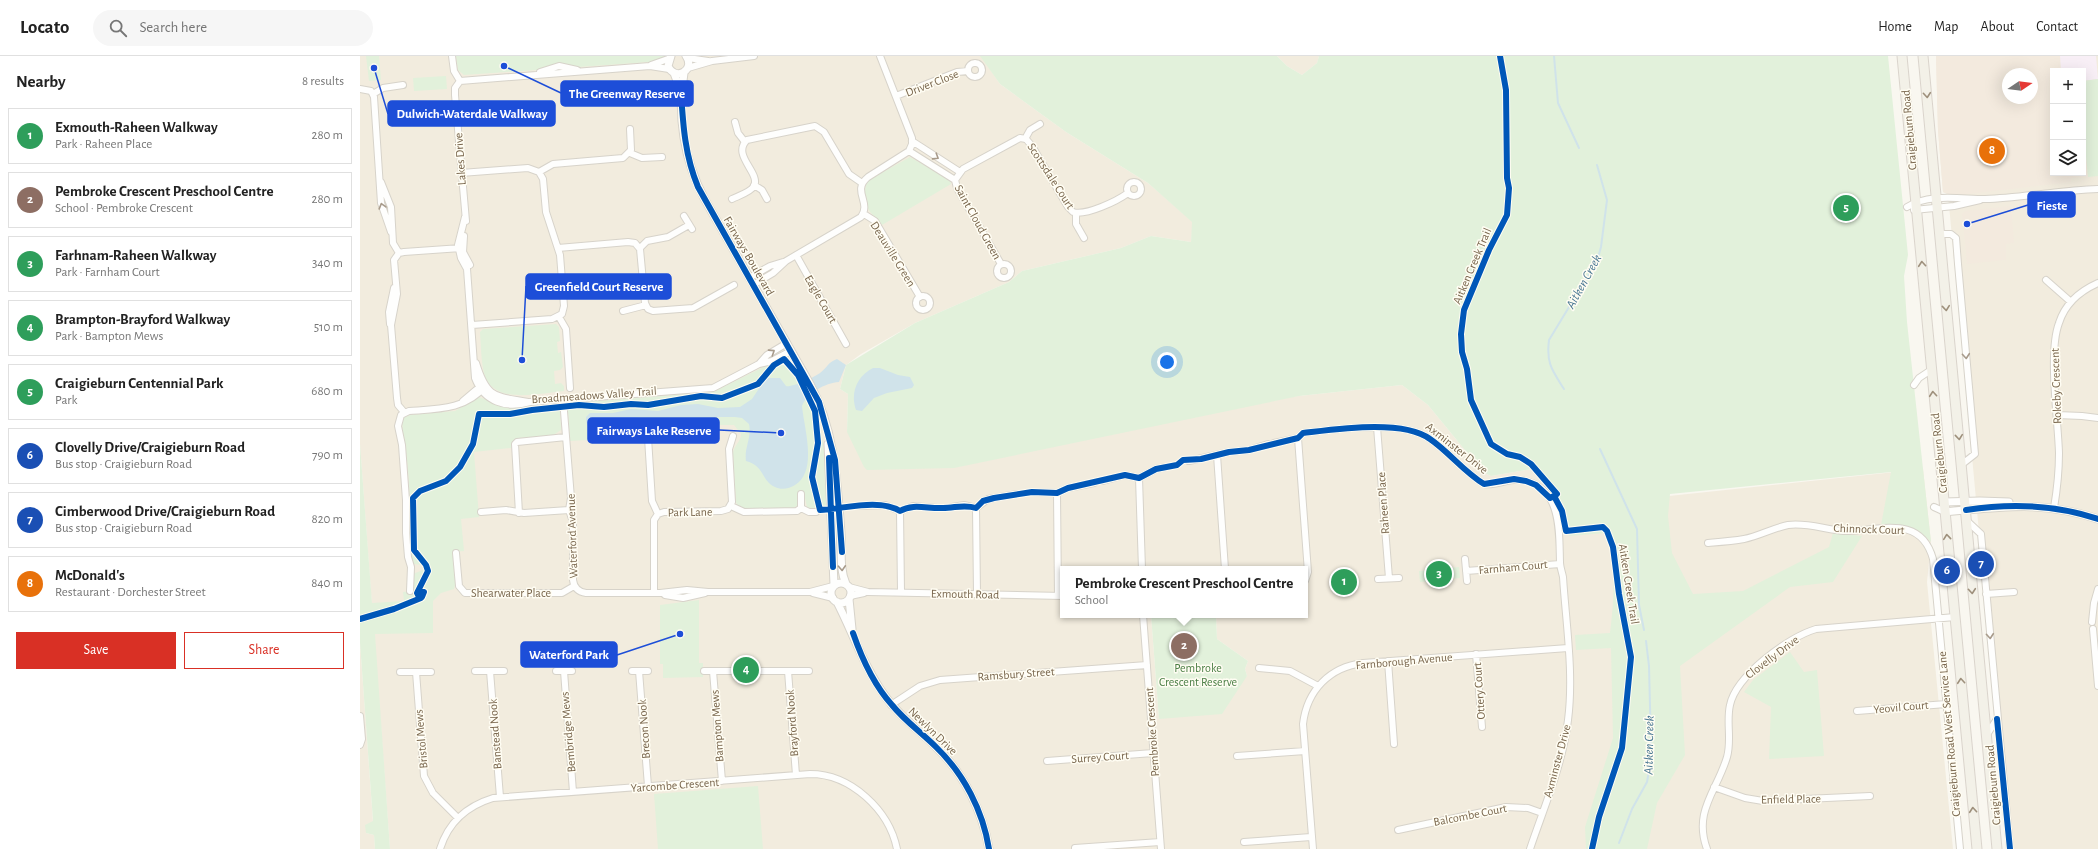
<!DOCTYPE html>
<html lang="en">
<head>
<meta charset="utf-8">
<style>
	body { margin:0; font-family:"Alegreya Sans",sans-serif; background:#f6f6f6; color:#222 }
	.controls { position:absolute; right:12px; top:12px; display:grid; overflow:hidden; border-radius:0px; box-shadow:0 4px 16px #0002 }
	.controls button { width:36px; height:36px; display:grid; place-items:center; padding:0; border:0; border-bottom:1px solid #e0e0e0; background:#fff; color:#222; font:20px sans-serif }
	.compass { position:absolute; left:1642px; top:12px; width:36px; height:36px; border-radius:50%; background:#fff; box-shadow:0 4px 16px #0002; rotate:77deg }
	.you { position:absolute; left:807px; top:306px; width:14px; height:14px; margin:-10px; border:3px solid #fff; border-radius:50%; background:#1a73e8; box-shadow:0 0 0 6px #1a73e833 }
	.badge { display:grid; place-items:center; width:26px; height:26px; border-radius:50%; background:#d93025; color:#fff; font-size:13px; font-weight:700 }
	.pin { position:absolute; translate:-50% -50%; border:2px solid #fff; box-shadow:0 1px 4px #0006 }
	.popup { position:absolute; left:700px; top:510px; width:248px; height:52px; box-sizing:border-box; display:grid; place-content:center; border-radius:0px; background:#fff; filter:drop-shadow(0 1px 3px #0005); font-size:13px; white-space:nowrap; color:#767676 }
	.popup b { font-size:15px; color:#222 }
	.popup::after { content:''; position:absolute; left:50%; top:100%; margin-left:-8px; border:8px solid transparent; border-top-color:#fff }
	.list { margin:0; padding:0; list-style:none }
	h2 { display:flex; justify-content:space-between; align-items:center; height:52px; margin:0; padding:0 16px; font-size:17px }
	h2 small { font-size:13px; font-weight:400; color:#767676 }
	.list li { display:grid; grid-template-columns:26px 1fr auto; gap:12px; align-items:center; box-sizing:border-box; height:56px; margin:0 8px 8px; padding:0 8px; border:1px solid #e0e0e0; border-radius:0px }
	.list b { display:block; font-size:15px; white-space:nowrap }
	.list p { margin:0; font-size:13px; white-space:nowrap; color:#767676 }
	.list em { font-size:13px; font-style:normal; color:#767676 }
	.actions { display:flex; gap:8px; padding:12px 16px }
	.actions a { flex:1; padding:9px 0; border:1px solid #d93025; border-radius:0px; text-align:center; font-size:14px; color:#d93025 }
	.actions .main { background:#d93025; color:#fff }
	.icon { flex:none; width:22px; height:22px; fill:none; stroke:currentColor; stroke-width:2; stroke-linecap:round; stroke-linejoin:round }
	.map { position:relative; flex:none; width:1738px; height:793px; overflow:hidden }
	header { display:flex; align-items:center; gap:24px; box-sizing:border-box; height:56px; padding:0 20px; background:#fff; border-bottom:1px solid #e0e0e0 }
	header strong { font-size:19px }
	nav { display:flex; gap:22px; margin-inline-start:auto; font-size:14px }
	.search { width:280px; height:36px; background:#f6f6f6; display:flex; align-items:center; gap:10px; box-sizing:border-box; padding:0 14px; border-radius:22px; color:#767676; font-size:15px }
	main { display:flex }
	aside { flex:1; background:#fff }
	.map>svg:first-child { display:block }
	.residential { fill:#f2ecde; fill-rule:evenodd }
	.commercial { fill:#f3eade; fill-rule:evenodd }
	.education { fill:#f8eff6 }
	.green { fill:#e2f1db }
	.water { fill:#d0e3ea }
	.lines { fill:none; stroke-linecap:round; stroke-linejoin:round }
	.stream { stroke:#d0e3ea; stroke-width:2 }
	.minor-casing { stroke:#d7d3ca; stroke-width:8 }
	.tertiary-casing { stroke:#d7d3ca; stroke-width:9 }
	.primary-casing { stroke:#dad4cc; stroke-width:11 }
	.minor { stroke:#fefefd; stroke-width:6 }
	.tertiary { stroke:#fefefd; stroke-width:7 }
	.primary { stroke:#f3f1e8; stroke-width:9 }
	.cycleway-casing { stroke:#fffdf3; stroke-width:8 }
	.cycleway { stroke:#0057b8; stroke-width:6 }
	.oneway { stroke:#9e907c }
	.oneway2 { stroke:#a89b8b }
	.labels { text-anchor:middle; stroke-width:3; stroke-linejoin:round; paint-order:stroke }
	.street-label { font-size:12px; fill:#79664d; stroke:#fffdf3 }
	.park-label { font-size:12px; fill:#4b7f45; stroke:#fffdf3 }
	.water-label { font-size:13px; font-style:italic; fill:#4a7894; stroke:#fffdf3 }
	.leader { fill:none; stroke:#1d4ed8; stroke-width:1.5 }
	.callout-dot { fill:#1d4ed8; stroke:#fffdf3; stroke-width:1.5 }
	.callout { fill:#1d4ed8; stroke:#1d4ed8; stroke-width:1.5 }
	.callout-label { font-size:13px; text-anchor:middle; font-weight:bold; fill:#fff }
</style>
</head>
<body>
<header>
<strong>Locato</strong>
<div class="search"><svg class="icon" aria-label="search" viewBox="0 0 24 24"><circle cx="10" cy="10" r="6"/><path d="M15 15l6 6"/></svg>Search here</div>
<nav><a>Home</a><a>Map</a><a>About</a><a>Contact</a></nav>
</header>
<main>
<aside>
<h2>Nearby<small>8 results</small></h2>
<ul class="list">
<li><span class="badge" style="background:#2e9e5b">1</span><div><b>Exmouth-Raheen Walkway</b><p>Park · Raheen Place</p></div><em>280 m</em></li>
<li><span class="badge" style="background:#8d6e63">2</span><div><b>Pembroke Crescent Preschool Centre</b><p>School · Pembroke Crescent</p></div><em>280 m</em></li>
<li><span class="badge" style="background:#2e9e5b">3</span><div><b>Farhnam-Raheen Walkway</b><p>Park · Farnham Court</p></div><em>340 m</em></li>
<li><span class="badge" style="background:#2e9e5b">4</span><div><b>Brampton-Brayford Walkway</b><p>Park · Bampton Mews</p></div><em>510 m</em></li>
<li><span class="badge" style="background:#2e9e5b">5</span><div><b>Craigieburn Centennial Park</b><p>Park</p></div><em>680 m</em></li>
<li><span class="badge" style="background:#1a4fb4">6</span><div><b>Clovelly Drive/Craigieburn Road</b><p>Bus stop · Craigieburn Road</p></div><em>790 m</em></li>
<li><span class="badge" style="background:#1a4fb4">7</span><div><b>Cimberwood Drive/Craigieburn Road</b><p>Bus stop · Craigieburn Road</p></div><em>820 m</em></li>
<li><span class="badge" style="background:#e8710a">8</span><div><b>McDonald's</b><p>Restaurant · Dorchester Street</p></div><em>840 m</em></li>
</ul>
<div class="actions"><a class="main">Save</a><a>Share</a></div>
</aside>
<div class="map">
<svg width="1738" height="793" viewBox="0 0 1738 793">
	<rect width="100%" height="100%" fill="#f9f7f0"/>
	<path class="residential" d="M0,0H621L640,28L706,76L788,127L833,166L831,186L791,180L761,192L662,215L649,226L555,267L501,298L486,309L480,333L488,338L487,376L939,340L1042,329L1068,349L1123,416L1131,420L1172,413L1233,448L1563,413L1571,486L1567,526L1593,793H30L0,388ZM703,513H945V559H856L857,583L888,605L885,613L887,620L799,663L791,559H703Z
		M917,0H959L957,7L942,19L927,10Z
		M1576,0H1738V793H1648L1588,138L1583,136L1578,74ZM1693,15H1723V117H1693ZM1648,18H1672V42H1648Z
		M0,587L13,766L6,769V777L14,779L15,793H0Z"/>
	<path class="commercial" d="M1576,0H1700L1701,15H1693V117H1723V90H1725L1728,121L1711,122V126L1591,140L1583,136L1578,74ZM1648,18H1672V42H1648Z
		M1651,150L1654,187L1646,188V204L1607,208L1602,158L1605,155Z"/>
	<path class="education" d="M1700,0H1736L1738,23L1723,25V15H1701Z"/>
	<path class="green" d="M6,0H19L21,24L9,25Z
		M96,0H308L299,5L289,6L104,19L98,14Z
		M620,0H917L927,10L942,19L957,7L959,0H1528L1548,199L1544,220L1547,266L1571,486C1556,471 1542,467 1521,469L1531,416L1310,438L1308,460L1312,497L1333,538L1383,535L1469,491L1473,477L1502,480L1473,526L1430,531L1320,610L1325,699L1297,747L1287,793H1226L1225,771L1253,682L1251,592L1216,594L1215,579L1250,577C1254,544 1257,508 1245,477L1209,480L1204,449L1172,413L1131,420L1123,416L1068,349L1042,329L939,340L594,412L507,414L504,411L487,376L488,338L480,333L486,309L555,267L649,226L662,215L761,192L791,180L831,186L832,166L788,127L706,76L640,28Z
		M86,20L87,33L54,35L53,22Z
		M1738,23V120L1728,121L1725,90H1723V25Z
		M550,101L590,124L591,128L522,169C519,164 514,161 511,157C505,150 502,131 509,124Z
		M196,268L199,271L200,285L197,286L198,297L201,296L203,311L200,314L194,315L195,328L201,327L204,330V335C180,337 132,350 124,317C121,304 121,289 120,276L123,273Z
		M424,301C433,303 436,312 440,319C466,363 465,403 467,453H452L447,451L444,438H439L437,450L432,453H383L378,451L376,446L373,398C373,390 381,386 381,378L374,369H359L358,364L294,369L293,364L283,365V370L280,372L261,374V382L210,385L208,354L212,347L353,336Z
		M119,341L147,352L195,348L200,353L201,374L192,380L157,382L153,385L151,392L114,396L119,461L101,463L104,495L93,496L96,525L94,533L81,537L73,545V577L15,578L30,793H15L14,779L6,777L5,769L13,765L0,587V388L12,547L44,545L43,536L52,535L53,518L63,514V509L54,508C46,498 50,461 50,447C49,428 48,408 45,389C44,380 41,372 43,362L50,359L95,355Z
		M1099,511L1100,522L1060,526L1059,515Z
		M979,520H990L989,531L981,532Z
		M339,544V607H343V621L303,622V608H300V549Z
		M791,559H856L857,583L888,605L885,613L887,620L862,658L799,663Z
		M1430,596L1444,616L1457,614L1464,700L1409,703L1411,651L1384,636L1393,624Z
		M382,607L390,608L391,621H382Z
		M398,730L403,793H298L294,738Z"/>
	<path class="water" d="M477,303L486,309L479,326C465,327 447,337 442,350C444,372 458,415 435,429C429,433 421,434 415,431C401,425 405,410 386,405C384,392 392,381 389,368L382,362L375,361H279L254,368L235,376C228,373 226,368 226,361L230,357H253L271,353L298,355L321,349L338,348L358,352L380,351L392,343L404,325L408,322H420L426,330C431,332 455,321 460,317C468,311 467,307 477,303Z
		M513,312H520L538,319L550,321L554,329L552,332L527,337L514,342L502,355L496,354C490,337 497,320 513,312Z"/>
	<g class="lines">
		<path class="stream" d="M1194,0L1198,47L1219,92
			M1204,333C1192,314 1186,307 1189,284L1237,205L1241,191L1247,144L1237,109
			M1240,393L1277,473L1279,549L1284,574
			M1259,787L1272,753L1287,726L1289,715L1291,691L1289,610L1286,585"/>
		<g class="minor-casing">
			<path id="minor" d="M92,0L94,15L100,25
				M328,2L348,5
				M608 14a7 7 0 1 1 14 0a7 7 0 1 1-14 0Z
				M291,9L308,3
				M328,12L352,5L394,0
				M180,16L199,10L217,14
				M0,33L11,35L14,41L21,147L31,176
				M13,38L23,32L43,29
				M536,40L597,16L608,15
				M375,66L378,77L385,86
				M665,83L670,74L680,68
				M552,85L600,116
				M549,95L595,124
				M270,97L282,102L302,101
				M179,116L193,108L263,102L271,94L270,73
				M101,117L168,112L179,116L183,123L186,156L200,199L204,250L202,258L192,263L112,269
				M595,124L603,113L660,82L666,83L672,90L708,151L713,156C726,160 757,145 768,137
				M595,124L597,132L641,208
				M767 133a7 7 0 1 1 14 0a7 7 0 1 1-14 0Z
				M21,126L31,151L33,187L39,197
				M394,129L402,134L407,143
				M372,143C378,140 391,136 394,130C401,117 371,99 387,84L455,70L464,76L489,118L502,127
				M1547,151C1569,137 1600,143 1625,143C1663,142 1700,134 1738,133
				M1554,154L1594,150L1620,144
				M716,157V168L724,182
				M504,158L515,165L560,241
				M324,160L332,173
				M105,161L98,189L101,202L107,213L115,322C124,346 146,353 170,346L353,332L399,308L412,305L431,295
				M106,165L95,39V32L100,25L290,10L309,13
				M1579,178H1591L1596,182L1598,208L1615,398L1601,409
				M104,180L103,196L110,209
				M198,192L268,186L275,187L280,193L285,247L288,253L293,255L333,252L374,229
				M280,192L287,185L308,181L329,169
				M436,199L486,288
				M637 215a7 7 0 1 1 14 0a7 7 0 1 1-14 0Z
				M389,222L410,210L423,206
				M1686,224L1711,246
				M393,229L413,217L426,205L501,161C512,146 491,135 508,121L549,95L552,88V82L520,0
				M556 247a7 7 0 1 1 14 0a7 7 0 1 1-14 0Z
				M263,255L286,249
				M199,261L206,273L210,332
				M30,268L29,256L34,232
				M116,307C127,343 135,340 168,346
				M399,308L407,299L427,287
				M1554,329L1559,322L1571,314
				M203,343L211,442L209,454L213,466V524C214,532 219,536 226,537H300L327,534L348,536H450L473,530
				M103,345L116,334L123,331
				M44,356L38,349L37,342L31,269L37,238L34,204L39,197L44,196L101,192
				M1697,359L1722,360L1738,362
				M287,366L292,445L298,458
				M1017,371L1029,522
				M264,377L288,374
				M938,382L948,516L945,525
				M914,387L938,382L943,377C977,373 1043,363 1070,383C1089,396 1104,416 1124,428C1137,430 1148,422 1161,424C1202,430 1199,475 1200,506C1200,511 1202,516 1203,521C1206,568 1214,617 1208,664C1203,708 1184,751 1170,793
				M857,399L865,513
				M829,405L869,396L889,394L908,388
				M779,422L782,513
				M743,425L765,419L779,422L796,413L806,411
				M672,436L697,437L708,432L734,427
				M697,437L698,540
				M371,450L384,456L437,455L441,452V438
				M497,450L525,449L540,455L553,450L577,452
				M592,451L604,449L616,452L628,443L657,438
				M1574,451L1585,456
				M441,452L449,456H456
				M616,452L617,538
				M1694,452C1697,434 1699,415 1699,397C1698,363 1688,296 1699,267C1705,248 1720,235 1738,227
				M540,455L541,536
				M121,456L146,454L164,457L209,454
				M159,457L155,388L157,386L206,381
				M1606,464L1621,478L1650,793
				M1348,487C1360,486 1373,485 1384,483C1399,480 1413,472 1428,469C1449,466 1468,475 1488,475C1522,474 1561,459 1573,503L1600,793
				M96,497L99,530L105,537H202L214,530
				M1105,503L1107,525
				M1106,515L1200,508
				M1018,523L1039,522
				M489,531L508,536L703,540
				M50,535L51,511L48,501L46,477V444L42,389L38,370L41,359L49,355C77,353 106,354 125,330
				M294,537V464L298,458L304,456L361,455L368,453L372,446L369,393L373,380
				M453,537L473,542
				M1626,538L1654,536
				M305,539L323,542L345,537
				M490,540L504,537
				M783,559L801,793
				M1732,566L1734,547L1738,533
				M1733,573L1738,630
				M1116,598L1122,671
				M1028,605L1034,688
				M899,612L930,615L958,630
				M115,615H144
				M130,615L140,741
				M196,615H212
				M204,615L213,736
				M272,615H288
				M279,615L288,730
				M344,615H449
				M353,615L362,725
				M428,615L436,719
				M40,616H71
				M56,616L64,720L73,737L98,762
				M531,649L560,630L580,624L787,609
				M1497,655L1586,648
				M0,660L2,683L0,689
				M1626,680L1637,663
				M877,700L945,695
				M687,705L793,697
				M1354,731L1385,742L1403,745L1510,740
				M1038,774L1146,751L1168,752L1182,757
				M884,786L951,781
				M715,792L800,786
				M80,793C88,767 107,750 133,742L450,718C491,718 529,754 537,793
				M953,793L943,668C947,634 970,611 1003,607L1208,592
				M1347,793C1333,755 1357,735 1367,701C1372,684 1366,666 1370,649C1376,620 1428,581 1456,573L1595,561"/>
		</g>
		<g class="tertiary-casing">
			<path id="tertiary" d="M311,0L308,10C315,26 336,14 326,0
				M314,17L321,36
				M324,17C317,59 324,104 344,142L450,328C475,374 477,426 481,477C482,494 479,512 486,528
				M468,388L474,529
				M1584,446L1620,445L1649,446
				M1585,456C1643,451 1680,444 1738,463
				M471 537a10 10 0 1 1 20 0a10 10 0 1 1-20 0Z
				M489,543L492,573
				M477,546C493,577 504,611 525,640C539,660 559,674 577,692C604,718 623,756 629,793"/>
		</g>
		<g class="primary-casing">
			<path id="primary" d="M1542,0L1617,793
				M1563,0L1637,793"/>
		</g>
		<use href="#minor" class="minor"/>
		<use href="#tertiary" class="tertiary"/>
		<use href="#primary" class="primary"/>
		<g class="cycleway-casing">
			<path id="cycleway" d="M1140,0L1146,34L1147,122L1149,132L1147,159L1129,194L1104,254L1101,278L1102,296L1107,313L1111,344L1131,388L1147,398L1160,401L1171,408L1197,438L1194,440L1202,455L1206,475L1243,471L1247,475L1253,491L1259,538L1271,601L1262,692L1239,761L1232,793
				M321,36C323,69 325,100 338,131L459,346L475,404L482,496
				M469,402L473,511
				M1606,454C1651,447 1694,448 1738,463
				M59,535L64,536L62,541H59L57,537L68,515L66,509L54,494L53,442L60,435L86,425L100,411L113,388L119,358H150L172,354L219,349L244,351L271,348L288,349L341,340L362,342L398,328L414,309L424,303L438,319L455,355L458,387L452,421L460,454C483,453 519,442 540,455C553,447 568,453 583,452C595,452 604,448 616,452L623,445L634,442L672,436L697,437L708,432L765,419L779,422L796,413L817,409L823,404L841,403L869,396L889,394L938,382L943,377C977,373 1043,363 1070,383C1089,396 1104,416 1124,428L1154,423L1166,425L1176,429L1190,442L1194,440
				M0,563L34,553L61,542
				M493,577C502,603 513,628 532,649C545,665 562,677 576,691C604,718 623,755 629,793
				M1637,663L1650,793"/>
		</g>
		<use href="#cycleway" class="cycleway"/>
	</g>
	<defs><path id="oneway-chevron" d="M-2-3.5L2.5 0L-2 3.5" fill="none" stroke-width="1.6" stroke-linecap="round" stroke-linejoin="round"/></defs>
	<g class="oneway">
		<use href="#oneway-chevron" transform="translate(1567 39) rotate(85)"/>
		<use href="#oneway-chevron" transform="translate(1562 208) rotate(-95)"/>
		<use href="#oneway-chevron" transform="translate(1586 252) rotate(84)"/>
		<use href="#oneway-chevron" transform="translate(1573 338) rotate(-95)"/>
		<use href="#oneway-chevron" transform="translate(1599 381) rotate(84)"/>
		<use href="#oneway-chevron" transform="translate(1587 481) rotate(-96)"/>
		<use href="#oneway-chevron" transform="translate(1612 535) rotate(85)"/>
		<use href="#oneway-chevron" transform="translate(1601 625) rotate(-95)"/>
		<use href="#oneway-chevron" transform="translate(1613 754) rotate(-95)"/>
	</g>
	<g class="oneway2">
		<use href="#oneway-chevron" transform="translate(576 101) rotate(32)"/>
		<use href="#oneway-chevron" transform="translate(22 150) rotate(-106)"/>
		<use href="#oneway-chevron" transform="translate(412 296) rotate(-33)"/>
		<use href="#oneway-chevron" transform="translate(1606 300) rotate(85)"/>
		<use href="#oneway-chevron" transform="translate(482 512) rotate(87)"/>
		<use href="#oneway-chevron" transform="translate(1630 580) rotate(85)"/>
	</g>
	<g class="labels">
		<g class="street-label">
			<text transform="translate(572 27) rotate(-21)" y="4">Driver Close</text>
			<text transform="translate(1549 74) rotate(-95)" y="4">Craigieburn Road</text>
			<text transform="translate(100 103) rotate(-94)" y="4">Lakes Drive</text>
			<text transform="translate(691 120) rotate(57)" y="4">Scottsdale Court</text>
			<text transform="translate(618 166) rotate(61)" y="4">Saint Cloud Green</text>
			<text transform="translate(533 198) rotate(58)" y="4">Deauville Green</text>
			<text transform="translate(389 200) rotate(60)" y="4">Fairways Boulevard</text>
			<text transform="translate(1112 210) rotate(-67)" y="4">Aitken Creek Trail</text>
			<text transform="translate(461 243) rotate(60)" y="4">Eagle Court</text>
			<text transform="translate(1696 330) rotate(-92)" y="4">Rokeby Crescent</text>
			<text transform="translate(234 339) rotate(-4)" y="4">Broadmeadows Valley Trail</text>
			<text transform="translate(1097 392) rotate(38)" y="4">Axminster Drive</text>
			<text transform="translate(1579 397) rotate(-96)" y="4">Craigieburn Road</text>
			<text transform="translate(1023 447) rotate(-94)" y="4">Raheen Place</text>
			<text transform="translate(330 456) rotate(-1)" y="4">Park Lane</text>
			<text transform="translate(1509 473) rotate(2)" y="4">Chinnock Court</text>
			<text transform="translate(212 480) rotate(-92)" y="4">Waterford Avenue</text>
			<text transform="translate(1153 511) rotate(-5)" y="4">Farnham Court</text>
			<text transform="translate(1269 528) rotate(81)" y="4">Aitken Creek Trail</text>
			<text x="151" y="541">Shearwater Place</text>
			<text transform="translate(605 538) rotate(1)" y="4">Exmouth Road</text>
			<text transform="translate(1412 601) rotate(-37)" y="4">Clovelly Drive</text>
			<text transform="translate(1044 605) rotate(-5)" y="4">Farnborough Avenue</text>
			<text transform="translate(656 618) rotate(-4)" y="4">Ramsbury Street</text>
			<text transform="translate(1119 635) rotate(-94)" y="4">Ottery Court</text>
			<text transform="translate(1541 651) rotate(-5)" y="4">Yeovil Court</text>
			<text transform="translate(432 667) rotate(-94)" y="4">Brayford Nook</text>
			<text transform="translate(357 670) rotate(-94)" y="4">Bampton Mews</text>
			<text transform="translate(284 673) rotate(-94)" y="4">Brecon Nook</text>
			<text transform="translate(573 675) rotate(44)" y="4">Newlyn Drive</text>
			<text transform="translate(208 676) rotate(-95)" y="4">Bembridge Mews</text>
			<text transform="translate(792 676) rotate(-94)" y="4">Pembroke Crescent</text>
			<text transform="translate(135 678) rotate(-94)" y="4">Banstead Nook</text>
			<text transform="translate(1589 678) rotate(-95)" y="4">Craigieburn Road West Service Lane</text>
			<text transform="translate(61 683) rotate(-95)" y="4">Bristol Mews</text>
			<text transform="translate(740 701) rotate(-4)" y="4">Surrey Court</text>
			<text transform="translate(1197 705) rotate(-75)" y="4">Axminster Drive</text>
			<text transform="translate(315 729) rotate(-4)" y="4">Yarcombe Crescent</text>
			<text transform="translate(1633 729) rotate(-95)" y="4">Craigieburn Road</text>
			<text transform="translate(1431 743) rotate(-1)" y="4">Enfield Place</text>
			<text transform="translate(1110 759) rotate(-11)" y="4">Balcombe Court</text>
		</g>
		<g class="park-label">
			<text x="838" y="616">Pembroke<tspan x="838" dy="14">Crescent Reserve</tspan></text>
		</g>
		<g class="water-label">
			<text transform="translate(1223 225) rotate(-61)" y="5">Aitken Creek</text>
			<text transform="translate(1288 689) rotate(-89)" y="5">Aitken Creek</text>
		</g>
	</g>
	<path class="leader" d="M144 10L201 37M14 12L28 58M1607 168L1668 149M162 304L166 230M421 377L359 374M320 578L257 599"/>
	<g class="callout-dot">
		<circle cx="144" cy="10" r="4"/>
		<circle cx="14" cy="12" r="4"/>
		<circle cx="1607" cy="168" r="4"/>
		<circle cx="162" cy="304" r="4"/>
		<circle cx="421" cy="377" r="4"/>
		<circle cx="320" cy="578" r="4"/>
	</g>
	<g class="callout">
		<rect x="201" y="25" width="132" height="25" rx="4"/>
		<rect x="28" y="45" width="167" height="25" rx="4"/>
		<rect x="1668" y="136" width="47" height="25" rx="4"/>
		<rect x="166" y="218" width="145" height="25" rx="4"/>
		<rect x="228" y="362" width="131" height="25" rx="4"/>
		<rect x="161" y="586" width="96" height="25" rx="4"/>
	</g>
	<g class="callout-label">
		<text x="267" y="42">The Greenway Reserve</text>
		<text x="112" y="62">Dulwich-Waterdale Walkway</text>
		<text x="1692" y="154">Fieste</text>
		<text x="239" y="235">Greenfield Court Reserve</text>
		<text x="294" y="379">Fairways Lake Reserve</text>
		<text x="209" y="603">Waterford Park</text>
	</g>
</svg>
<div class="controls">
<button>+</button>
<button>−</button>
<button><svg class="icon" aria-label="layers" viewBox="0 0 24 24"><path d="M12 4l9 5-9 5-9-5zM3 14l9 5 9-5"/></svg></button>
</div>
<svg class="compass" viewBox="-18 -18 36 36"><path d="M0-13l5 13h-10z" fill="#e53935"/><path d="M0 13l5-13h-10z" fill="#767676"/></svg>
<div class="you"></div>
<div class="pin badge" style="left:984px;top:526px;background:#2e9e5b">1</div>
<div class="pin badge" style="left:824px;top:590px;background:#8d6e63">2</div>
<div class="popup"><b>Pembroke Crescent Preschool Centre</b>School</div>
<div class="pin badge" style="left:1079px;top:518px;background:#2e9e5b">3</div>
<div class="pin badge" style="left:386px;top:614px;background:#2e9e5b">4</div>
<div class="pin badge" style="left:1486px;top:152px;background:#2e9e5b">5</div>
<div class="pin badge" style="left:1587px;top:515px;background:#1a4fb4">6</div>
<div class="pin badge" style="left:1621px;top:508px;background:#1a4fb4">7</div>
<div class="pin badge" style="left:1632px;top:95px;background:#e8710a">8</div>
</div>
</main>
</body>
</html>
